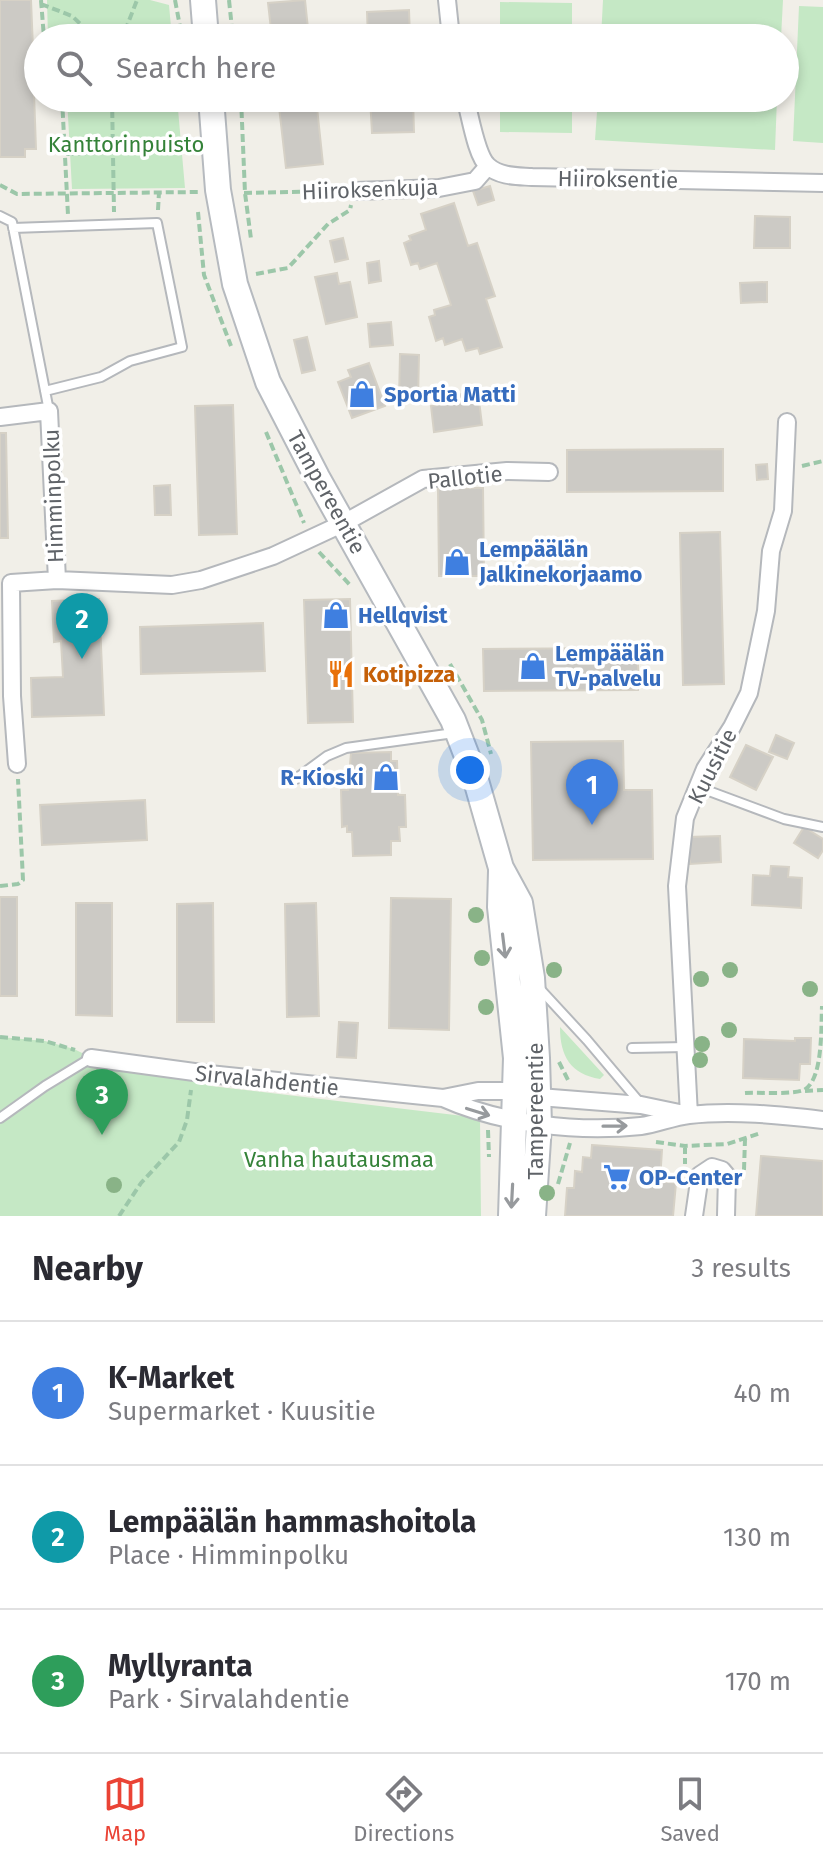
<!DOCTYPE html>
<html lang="en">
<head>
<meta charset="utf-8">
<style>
	body { margin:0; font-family:"Fira Sans",sans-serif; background:#f2f2f3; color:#2b2b33 }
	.you { position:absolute; left:470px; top:770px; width:28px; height:28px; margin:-20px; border:6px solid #fff; border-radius:50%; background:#1a73e8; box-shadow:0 0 0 12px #1a73e833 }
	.badge { display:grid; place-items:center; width:52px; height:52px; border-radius:50%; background:#ea4335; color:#fff; font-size:26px; font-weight:700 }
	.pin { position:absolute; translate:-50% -66px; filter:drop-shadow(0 2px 4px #0008) }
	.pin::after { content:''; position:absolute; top:42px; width:28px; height:24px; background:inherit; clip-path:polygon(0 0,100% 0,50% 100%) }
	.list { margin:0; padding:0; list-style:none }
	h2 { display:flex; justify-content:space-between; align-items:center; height:104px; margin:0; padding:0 32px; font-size:34px }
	h2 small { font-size:26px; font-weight:400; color:#7c7c81 }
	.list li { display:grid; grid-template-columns:52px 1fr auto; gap:24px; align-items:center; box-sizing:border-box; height:144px; padding:0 32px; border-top:2px solid #e1e1e2 }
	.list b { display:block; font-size:30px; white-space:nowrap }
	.list p { margin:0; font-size:26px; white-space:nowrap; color:#7c7c81 }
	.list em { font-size:26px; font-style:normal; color:#7c7c81 }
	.icon { flex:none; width:44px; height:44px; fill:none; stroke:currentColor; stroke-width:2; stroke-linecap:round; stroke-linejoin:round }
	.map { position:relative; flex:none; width:823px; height:1216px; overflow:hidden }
	.search { position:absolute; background:#fff; box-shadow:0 4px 12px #0003; left:24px; right:24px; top:24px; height:88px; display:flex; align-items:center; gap:20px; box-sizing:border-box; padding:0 28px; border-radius:44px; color:#7c7c81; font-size:30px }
	.sheet { height:536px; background:#fff }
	nav { display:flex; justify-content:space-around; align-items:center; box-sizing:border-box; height:112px; border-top:2px solid #e1e1e2; background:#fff; font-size:22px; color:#7c7c81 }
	nav a { display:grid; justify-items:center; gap:4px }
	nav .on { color:#ea4335 }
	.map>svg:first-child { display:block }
	.green { fill:#c5e8c5 }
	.building { fill:#cccac5; stroke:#d6d1c6; stroke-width:2 }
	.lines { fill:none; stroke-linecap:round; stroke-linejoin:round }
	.service-casing { stroke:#b5b8bc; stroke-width:12 }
	.minor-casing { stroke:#b5b8bc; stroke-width:20 }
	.secondary-casing { stroke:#b6babf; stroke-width:28 }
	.path { stroke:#9cc7a9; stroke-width:4; stroke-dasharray:8 4; stroke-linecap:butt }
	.service { stroke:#fff; stroke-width:8 }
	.minor { stroke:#fff; stroke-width:16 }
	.secondary { stroke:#fff; stroke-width:24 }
	.tree { fill:#89b387 }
	.oneway { stroke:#979a9d }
	.labels { text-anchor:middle; stroke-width:7; stroke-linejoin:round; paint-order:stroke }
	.park-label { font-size:22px; fill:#348238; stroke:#fff }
	.street-label { font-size:22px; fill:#5f6368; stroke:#fff }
	.shop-label { font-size:22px; font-weight:bold; fill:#366cbe; stroke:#fff; text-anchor:start }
	.food-label { font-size:22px; font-weight:bold; fill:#c56008; stroke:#fff; text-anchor:start }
</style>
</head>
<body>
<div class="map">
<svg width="823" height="1216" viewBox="0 0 823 1216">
	<rect width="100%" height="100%" fill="#f1efe8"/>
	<path class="green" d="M47,0H150L169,5L172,38H48Z
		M603,0H783L781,38H601Z
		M500,2L572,3V38H500Z
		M799,6L823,7V143L793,141Z
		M67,98H177L185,188L72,189Z
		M500,98H572V133L500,132Z
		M598,98H777L775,150L595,140Z
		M560,1027L604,1075L600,1079C571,1074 560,1057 560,1027Z
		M0,1037L45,1041L74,1049L92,1058L209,1074L211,1086L480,1118L481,1216H0Z"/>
	<path class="building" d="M0,0H31L34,73H38V93H34L36,149H25V157H0Z
		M305,0L309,38H272L268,3Z
		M409,10L410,38H368L367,12Z
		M278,98H316L323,164L286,168Z
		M370,98H413L414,132L372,133Z
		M490,186L494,200L478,205L473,191Z
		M454,203L468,246L477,243L495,296L486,299L502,347L480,354L478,348L466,351L462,339L445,345L443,338L436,341L429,317L435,315L434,310L451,305L437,263L420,269L418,263L411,265L404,243L411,240L409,236L426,230L421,214Z
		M755,216L790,217V248H754Z
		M343,238L348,259L335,262L330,241Z
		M379,261L381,281L369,283L367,263Z
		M337,273L339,284L350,282L357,317L326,324L315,277Z
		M767,282V302L741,303L740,283Z
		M391,322L393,345L370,347L368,324Z
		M307,337L315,370L302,373L294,340Z
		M400,354L419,355L418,400H399Z
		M369,363L385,406L352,418L338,382L351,377L348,370Z
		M478,392L482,425L434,432L431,406L457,402L456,395Z
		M233,405L237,534L199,535L195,406Z
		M0,433H6L8,538H0Z
		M723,449V491L567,492V450Z
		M767,464L768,479L757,480L756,465Z
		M170,485L171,515H155L154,486Z
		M438,488H483L484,576H439Z
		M720,532L724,684L683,685L680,533Z
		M99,599L104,715L32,717L31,678L63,677L61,641L54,642L52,601Z
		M350,599L353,722L308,723L304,600Z
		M263,623L265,671L141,674L140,627Z
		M638,648V690L484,691L483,649Z
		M776,735L794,743L787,759L769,752Z
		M623,741L624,790H652L653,859L533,860L531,742Z
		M746,745L773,757L756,790L730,777Z
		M391,752V761H397L398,795H405L406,827H399L400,841H391V855L353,856L352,832H347V826L342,827L341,790H348L351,753Z
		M145,800L147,840L42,845L40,805Z
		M804,827L823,839V850L818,858L794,843Z
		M720,836L721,862L690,864L688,837Z
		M771,866L789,867L788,877L802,878L801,908L752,905L753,875L770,876Z
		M0,897H17V996H0Z
		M391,898L451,899L449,1030L389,1028Z
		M76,903H112V1016L76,1015Z
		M213,903L214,1022H177V904Z
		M316,903L319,1016L287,1017L285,904Z
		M339,1022L358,1023L356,1058L337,1057Z
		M795,1038H811L810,1064H800L799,1080L743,1078L744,1039L795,1041Z
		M592,1145L662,1150L660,1181L676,1183L673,1216H565L567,1188H574L575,1171L582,1172L583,1157L591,1158Z
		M761,1156L823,1161V1216H756Z"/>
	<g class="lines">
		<g class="service-casing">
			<path id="service" d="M0,216L12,222L49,411
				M13,228L157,223L182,347L130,361L101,377L45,391
				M293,781L327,756L346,748L454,733
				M698,787L784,819L823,827
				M539,988L587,1040L641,1104
				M632,1048L686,1047
				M0,1118L45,1086L91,1058"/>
		</g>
		<g class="minor-casing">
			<path id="minor" d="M447,0L451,38
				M465,98C470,114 476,156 488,166C500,177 518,176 532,177L823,183
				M356,191L439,188L475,181L488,166
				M0,417L49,411L57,580
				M17,764L12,696L11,583L57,580L172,585L201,580L273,556L344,523L423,479L507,471L549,472
				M91,1058L209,1074L443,1098L478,1091H515L539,1097L641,1105L689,1115
				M443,1098C501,1124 577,1133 641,1126C657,1124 672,1117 689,1115C732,1110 779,1115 823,1120
				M689,1115L677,886L685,818L705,769L732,727L749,693L766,611L771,551L783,511L787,422
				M694,1216L700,1175L712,1167L722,1170L727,1176L726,1216"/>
		</g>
		<g class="secondary-casing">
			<path id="secondary" d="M203,0L206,38
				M211,98L218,190L235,284L268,382L317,477L453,720L475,777L501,868L520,903L532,978L537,1058L539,1125L533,1216
				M501,871L500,907L516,1058L511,1216"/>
		</g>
		<path class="path" d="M41,0L44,38
			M175,0L182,37
			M229,0L233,38
			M41,4L72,16L91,34
			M125,31L137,0
			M89,38C101,24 118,23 130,38
			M62,98L68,215
			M112,98L114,212
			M241,98L245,193L251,239
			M66,154L112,152
			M0,185L17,194L199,192
			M244,193L339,191
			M158,210L159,192
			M198,212L204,275L231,346
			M256,274L288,268L328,224L350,210L351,205
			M266,432L304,523
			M802,466L823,461
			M319,552L351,586
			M450,664L482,720L491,754
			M0,886L18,884L23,880L18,779
			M0,1037L45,1041L75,1050
			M559,1062L569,1082
			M805,1091L823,1090
			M745,1093C760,1092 791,1095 804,1090C823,1080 821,1029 822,1006
			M488,1130L489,1157
			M656,1142L685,1146L727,1144L761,1133
			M685,1146V1164
			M744,1170L745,1139
			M558,1184L570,1143
			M119,1216L141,1183L179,1142L187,1120L191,1090"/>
		<use href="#service" class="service"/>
		<use href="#minor" class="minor"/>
		<use href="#secondary" class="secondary"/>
	</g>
	<g class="tree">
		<circle cx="476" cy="915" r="8"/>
		<circle cx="482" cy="958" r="8"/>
		<circle cx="554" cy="970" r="8"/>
		<circle cx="730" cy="970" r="8"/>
		<circle cx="701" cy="979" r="8"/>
		<circle cx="810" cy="989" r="8"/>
		<circle cx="486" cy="1007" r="8"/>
		<circle cx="729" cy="1030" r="8"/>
		<circle cx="702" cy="1044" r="8"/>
		<circle cx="700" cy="1060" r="8"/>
		<circle cx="114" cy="1185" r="8"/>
		<circle cx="547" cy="1193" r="8"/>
	</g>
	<defs><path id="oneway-shaft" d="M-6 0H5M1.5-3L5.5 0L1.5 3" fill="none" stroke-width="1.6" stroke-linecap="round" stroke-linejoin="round" transform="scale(2)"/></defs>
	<g class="oneway">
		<use href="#oneway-shaft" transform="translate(504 946) rotate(83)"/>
		<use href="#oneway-shaft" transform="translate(478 1112) rotate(17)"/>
		<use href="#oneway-shaft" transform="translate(615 1126) rotate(-1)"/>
		<use href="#oneway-shaft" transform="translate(512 1196) rotate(93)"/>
	</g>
	<defs>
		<g id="shop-bare" transform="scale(2.16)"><path d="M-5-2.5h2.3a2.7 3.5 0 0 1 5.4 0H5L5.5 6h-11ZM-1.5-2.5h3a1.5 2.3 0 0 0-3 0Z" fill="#3f7fe0" stroke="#fff" stroke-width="2.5" paint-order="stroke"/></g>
		<g id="restaurant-bare" transform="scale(2.16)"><path d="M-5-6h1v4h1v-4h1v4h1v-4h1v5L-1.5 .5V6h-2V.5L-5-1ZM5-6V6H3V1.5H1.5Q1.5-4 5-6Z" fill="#e8710a" stroke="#fff" stroke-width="2.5" paint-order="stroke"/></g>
		<g id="supermarket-bare" transform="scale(2.16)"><path d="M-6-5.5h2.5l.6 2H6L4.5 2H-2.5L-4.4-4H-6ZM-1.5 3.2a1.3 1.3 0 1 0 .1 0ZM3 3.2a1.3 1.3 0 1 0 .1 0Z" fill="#3f7fe0" stroke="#fff" stroke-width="2.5" paint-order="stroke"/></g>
	</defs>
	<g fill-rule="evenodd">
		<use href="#shop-bare" x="362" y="394"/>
		<use href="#shop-bare" x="457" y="562"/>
		<use href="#shop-bare" x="336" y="615"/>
		<use href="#shop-bare" x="533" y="666"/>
		<use href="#restaurant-bare" x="341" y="674"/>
		<use href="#shop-bare" x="386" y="777"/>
		<use href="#supermarket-bare" x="617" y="1177"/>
	</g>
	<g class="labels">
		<g class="park-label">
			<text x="126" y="152">Kanttorinpuisto</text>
			<text x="339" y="1167">Vanha hautausmaa</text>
		</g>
		<g class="street-label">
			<text transform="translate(618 179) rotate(1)" y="8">Hiiroksentie</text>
			<text transform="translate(370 189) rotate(-2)" y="8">Hiiroksenkuja</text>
			<text transform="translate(465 477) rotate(-6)" y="8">Pallotie</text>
			<text transform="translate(327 492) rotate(61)" y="8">Tampereentie</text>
			<text transform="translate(53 496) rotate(-92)" y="8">Himminpolku</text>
			<text transform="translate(712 766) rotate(-63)" y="8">Kuusitie</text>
			<text transform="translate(267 1080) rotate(6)" y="8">Sirvalahdentie</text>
			<text transform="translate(535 1111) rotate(-90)" y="8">Tampereentie</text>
		</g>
		<g class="shop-label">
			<text x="384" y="402">Sportia Matti</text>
			<text x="479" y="557">Lempäälän<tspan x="479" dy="25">Jalkinekorjaamo</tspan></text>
			<text x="358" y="623">Hellqvist</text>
			<text x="555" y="661">Lempäälän<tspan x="555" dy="25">TV-palvelu</tspan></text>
			<text x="364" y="785" text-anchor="end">R-Kioski</text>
			<text x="639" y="1185">OP-Center</text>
		</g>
		<g class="food-label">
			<text x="363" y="682">Kotipizza</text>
		</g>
	</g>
</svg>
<div class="you"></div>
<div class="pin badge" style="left:592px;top:825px;background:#3f7fe0">1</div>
<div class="pin badge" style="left:82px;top:659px;background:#0f9aa8">2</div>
<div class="pin badge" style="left:102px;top:1135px;background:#2e9e5b">3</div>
<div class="search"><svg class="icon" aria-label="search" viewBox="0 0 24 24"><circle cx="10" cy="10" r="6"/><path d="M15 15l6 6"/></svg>Search here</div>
</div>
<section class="sheet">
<h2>Nearby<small>3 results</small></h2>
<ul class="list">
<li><span class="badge" style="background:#3f7fe0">1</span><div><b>K-Market</b><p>Supermarket · Kuusitie</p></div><em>40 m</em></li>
<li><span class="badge" style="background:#0f9aa8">2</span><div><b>Lempäälän hammashoitola</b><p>Place · Himminpolku</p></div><em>130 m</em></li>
<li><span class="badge" style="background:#2e9e5b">3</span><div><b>Myllyranta</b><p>Park · Sirvalahdentie</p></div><em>170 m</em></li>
</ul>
</section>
<nav>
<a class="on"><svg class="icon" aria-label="map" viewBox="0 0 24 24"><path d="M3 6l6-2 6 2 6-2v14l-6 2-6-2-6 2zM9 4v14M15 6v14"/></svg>Map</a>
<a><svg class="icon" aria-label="directions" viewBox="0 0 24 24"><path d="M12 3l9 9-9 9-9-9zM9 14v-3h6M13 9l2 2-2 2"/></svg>Directions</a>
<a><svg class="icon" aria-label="saved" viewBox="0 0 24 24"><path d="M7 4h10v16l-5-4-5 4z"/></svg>Saved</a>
</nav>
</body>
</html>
